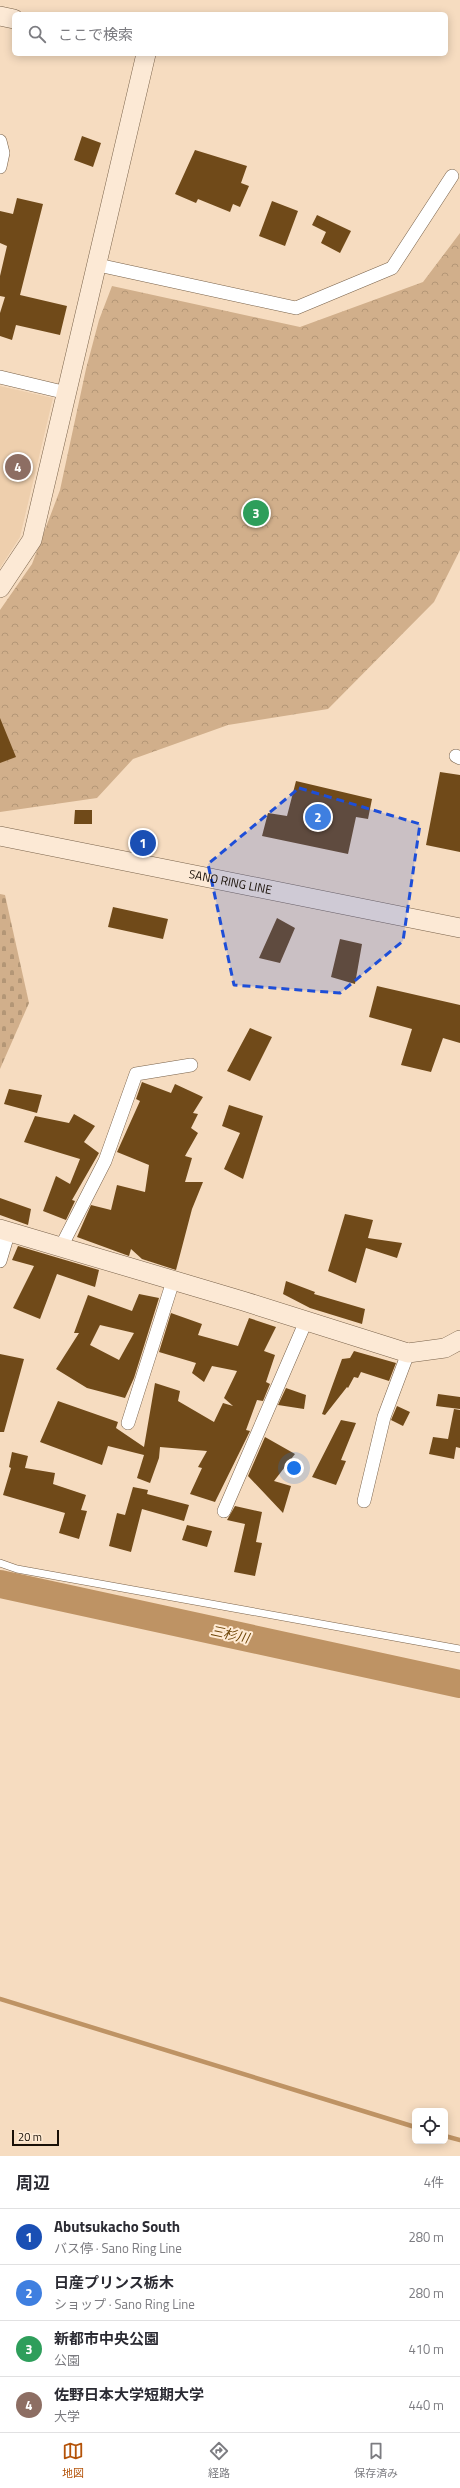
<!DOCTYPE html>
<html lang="ja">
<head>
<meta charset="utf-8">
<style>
	body { margin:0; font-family:"Titillium Web","Noto Sans JP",sans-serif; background:#f2f2f3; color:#2b2b33 }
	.controls { position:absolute; right:12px; bottom:12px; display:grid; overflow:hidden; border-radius:6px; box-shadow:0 2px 10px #0003 }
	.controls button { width:36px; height:36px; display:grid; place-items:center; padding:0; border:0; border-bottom:1px solid #e1e1e2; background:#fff; color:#2b2b33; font:20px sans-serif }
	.scale { position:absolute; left:12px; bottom:10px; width:47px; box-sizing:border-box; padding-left:4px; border:2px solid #191007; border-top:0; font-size:11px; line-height:14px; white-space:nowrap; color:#191007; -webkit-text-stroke:3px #ffead3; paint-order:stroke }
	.you { position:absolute; left:294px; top:1468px; width:14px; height:14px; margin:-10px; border:3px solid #fff; border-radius:50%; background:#1a73e8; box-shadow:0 0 0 6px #1a73e833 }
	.badge { display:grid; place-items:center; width:26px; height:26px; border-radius:50%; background:#b45309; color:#fff; font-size:13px; font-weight:700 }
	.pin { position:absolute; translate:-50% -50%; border:2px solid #fff; box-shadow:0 1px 4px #0006 }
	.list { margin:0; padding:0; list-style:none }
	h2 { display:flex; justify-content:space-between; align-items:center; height:52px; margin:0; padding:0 16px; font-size:17px }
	h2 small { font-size:13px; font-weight:400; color:#7c7c81 }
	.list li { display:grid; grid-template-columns:26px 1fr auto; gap:12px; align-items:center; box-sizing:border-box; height:56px; padding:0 16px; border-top:1px solid #e1e1e2 }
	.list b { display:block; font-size:15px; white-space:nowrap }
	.list p { margin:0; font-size:13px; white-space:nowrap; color:#7c7c81 }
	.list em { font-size:13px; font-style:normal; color:#7c7c81 }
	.icon { flex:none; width:22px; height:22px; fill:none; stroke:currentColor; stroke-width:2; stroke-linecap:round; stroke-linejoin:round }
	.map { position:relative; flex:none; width:460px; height:2156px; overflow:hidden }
	.search { position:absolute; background:#fff; box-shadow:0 2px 10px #0003; left:12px; right:12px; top:12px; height:44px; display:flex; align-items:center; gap:10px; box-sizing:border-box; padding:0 14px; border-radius:6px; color:#7c7c81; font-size:15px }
	.sheet { height:276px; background:#fff }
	nav { display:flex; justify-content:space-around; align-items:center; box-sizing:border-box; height:56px; border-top:1px solid #e1e1e2; background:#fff; font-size:11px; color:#7c7c81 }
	nav a { display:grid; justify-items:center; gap:2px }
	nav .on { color:#b45309 }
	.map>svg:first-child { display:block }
	.built { fill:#eecfad }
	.forest { fill:url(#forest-crowns) }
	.cemetery { fill:url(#cemetery-stones) }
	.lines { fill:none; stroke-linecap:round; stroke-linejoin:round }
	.stream { stroke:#be9364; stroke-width:4.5 }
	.river { stroke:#be9364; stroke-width:28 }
	.building { fill:#704a19; fill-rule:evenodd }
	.lane-casing { stroke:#79624a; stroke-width:8 }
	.street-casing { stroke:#79624a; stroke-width:14 }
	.secondary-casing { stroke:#79624a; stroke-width:20 }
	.lane { stroke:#fff; stroke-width:7 }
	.street { stroke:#fff; stroke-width:13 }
	.secondary { stroke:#fce9d5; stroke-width:19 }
	.marked { fill:#1d4ed8; fill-opacity:0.2; stroke:#1d4ed8; stroke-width:3; stroke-dasharray:8 5; stroke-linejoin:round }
	.labels { text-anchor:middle; stroke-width:4; stroke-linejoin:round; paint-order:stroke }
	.street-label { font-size:12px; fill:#191007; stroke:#ffead3 }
	.water-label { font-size:13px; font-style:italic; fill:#6b4102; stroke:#ffead3 }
</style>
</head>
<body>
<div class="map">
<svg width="460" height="2156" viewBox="0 0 460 2156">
	<defs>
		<pattern id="forest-crowns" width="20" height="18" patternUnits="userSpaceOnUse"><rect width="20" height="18" fill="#d1af8b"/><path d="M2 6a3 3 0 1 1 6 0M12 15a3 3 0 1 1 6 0" fill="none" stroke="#b39676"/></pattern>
		<pattern id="cemetery-stones" width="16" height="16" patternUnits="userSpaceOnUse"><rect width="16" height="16" fill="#d1af8b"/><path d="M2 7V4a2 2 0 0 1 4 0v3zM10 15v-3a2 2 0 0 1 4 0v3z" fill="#b39676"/></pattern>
	</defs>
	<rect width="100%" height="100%" fill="#f6dcc0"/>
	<path class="built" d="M0,386L53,398L20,537L0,568Z"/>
	<path class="forest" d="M460,233V550L434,602L328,709L228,725L133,759L97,798L0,812V610L32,564L60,490L86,369L99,320L112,286L300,327L423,282Z"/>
	<path class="cemetery" d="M0,894L5,895L29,1003L0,1069Z"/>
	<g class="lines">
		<path class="stream" d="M0,1999L415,2127
			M445,2136L460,2140"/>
		<path class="river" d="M0,1584L460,1684"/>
	</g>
	<path class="building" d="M82,136L101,143L93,167L74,160Z
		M195,150L247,166L241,183L249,186L240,207L233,204L230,212L198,199L196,203L175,194Z
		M17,198L43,204L20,295L67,306L60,335L16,325L12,340L0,336V313L5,297L0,296V276L7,246L0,243V211L13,214Z
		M272,201L298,211L285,246L259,236Z
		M317,215L351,231L340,253L321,243L326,232L312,225Z
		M0,718L16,757L0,763Z
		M440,772L460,775V852L426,845Z
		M296,781L372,799L368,819L356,817L348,854L262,836L268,813L287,816Z
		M75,810H92V824H74Z
		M113,907L168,919L163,939L108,927Z
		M277,918L295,928L280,963L259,958Z
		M340,939L362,944L355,984L331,977Z
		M377,986L460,1005V1043L443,1038L431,1072L401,1065L412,1029L369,1017Z
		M250,1028L272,1037L250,1081L227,1071Z
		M142,1082L171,1093L175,1084L203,1097L193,1113L198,1114L191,1128L198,1133L185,1156L192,1158L185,1182H203L192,1209L176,1270L142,1259L131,1249L129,1256L77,1237L91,1205L111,1210L117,1185L145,1192L149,1165L117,1152L140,1101L136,1099Z
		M9,1089L42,1095L37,1113L4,1104Z
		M229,1105L263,1116L243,1179L224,1169L240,1133L222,1126Z
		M74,1114L95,1126L84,1142L99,1153L72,1200L75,1201L66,1220L43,1211L56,1176L70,1184L80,1159L24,1142L35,1116L69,1123Z
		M0,1198L31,1209L28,1225L0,1215Z
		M345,1214L373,1220L368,1238L402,1243L397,1258L366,1248L356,1283L328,1271Z
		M18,1246L99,1270L95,1287L57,1274L40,1319L13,1308L34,1266L12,1260Z
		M286,1281L315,1292L314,1294L365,1309L362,1324L310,1308L283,1294Z
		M139,1294L159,1298L134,1378L125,1398L87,1388L56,1369L79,1333H74L88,1295L132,1311ZM100,1325L134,1333L119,1360L90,1345Z
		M171,1313L202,1324L198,1335L238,1346L249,1318L276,1327L264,1351L275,1355L266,1382L270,1384L263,1401L257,1400L246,1430L250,1431L215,1502L190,1494L202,1468L198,1467L207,1451L160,1447L159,1458L150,1483L137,1478L144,1455L108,1446L102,1465L40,1442L58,1401L118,1422L116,1428L144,1447L155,1383L180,1391L178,1401L214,1422L223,1403L233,1406L224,1398L237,1371L212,1366L204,1382L192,1373L196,1363L159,1352Z
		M354,1351L396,1363L389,1381L361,1372L358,1378L354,1377L348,1388L347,1387L325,1415L322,1414L342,1359L350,1358Z
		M0,1354L24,1359L4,1432H0Z
		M286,1388L306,1395L304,1409L278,1405Z
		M438,1394L460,1397V1409L436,1406Z
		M397,1406L410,1412L403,1426L391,1420Z
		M454,1409L460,1410V1448L456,1447L454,1459L429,1454L433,1437L448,1439Z
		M341,1420L356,1423L341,1460L346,1461L336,1485L312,1477Z
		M265,1437L295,1454L274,1481L291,1486L283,1513L248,1476Z
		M12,1452L28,1456L25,1468L55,1473L53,1484L86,1495L81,1510L87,1511L79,1539L59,1533L65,1513L3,1495L11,1468L9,1467Z
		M133,1487L148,1490L147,1494L189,1505L184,1521L142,1509L131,1552L109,1546L117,1513L125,1515Z
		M235,1506L262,1512L256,1542L262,1543L255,1576L234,1572L245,1524L227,1520Z
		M187,1525L212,1531L207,1547L182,1540Z"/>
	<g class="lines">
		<g class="lane-casing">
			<path id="lane" d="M0,1563L17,1569L460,1649"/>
		</g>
		<g class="street-casing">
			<path id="street" d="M0,141L3,153L0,167
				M98,265L296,308L392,268L452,176
				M0,377L67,393
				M456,756L460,758
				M61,1247L105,1161L136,1074L191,1065
				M0,1261L9,1231
				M128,1423L173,1281
				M364,1501L384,1417L408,1353
				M224,1511L306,1321"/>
		</g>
		<g class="secondary-casing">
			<g id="secondary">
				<path d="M0,16L14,19"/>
				<path d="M0,588L32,540L146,54"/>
				<path id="s1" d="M0,836L460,928"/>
				<path d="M0,1229L243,1301L408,1353L445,1348L460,1340"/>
			</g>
		</g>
		<use href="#lane" class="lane"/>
		<use href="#street" class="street"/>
		<use href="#secondary" class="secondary"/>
	</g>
	<path class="marked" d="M299,788L420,824L403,941L340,993L234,985L208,864Z"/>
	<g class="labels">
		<g class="street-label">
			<text dy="4" stroke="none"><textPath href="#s1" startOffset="235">SANO RING LINE</textPath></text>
		</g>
		<g class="water-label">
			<text transform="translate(230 1634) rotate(12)" y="5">三杉川</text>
		</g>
	</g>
</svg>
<div class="controls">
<button><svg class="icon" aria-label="locate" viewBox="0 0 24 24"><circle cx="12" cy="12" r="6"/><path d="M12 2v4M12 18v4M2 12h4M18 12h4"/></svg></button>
</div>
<div class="scale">20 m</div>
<div class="you"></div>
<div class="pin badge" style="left:143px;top:843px;background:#1a4fb4">1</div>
<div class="pin badge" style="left:318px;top:817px;background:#3f7fe0">2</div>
<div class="pin badge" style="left:256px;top:513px;background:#2e9e5b">3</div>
<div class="pin badge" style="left:18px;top:467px;background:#8d6e63">4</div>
<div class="search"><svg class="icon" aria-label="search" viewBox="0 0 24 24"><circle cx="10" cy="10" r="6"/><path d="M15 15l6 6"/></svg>ここで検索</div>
</div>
<section class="sheet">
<h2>周辺<small>4件</small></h2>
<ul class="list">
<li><span class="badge" style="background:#1a4fb4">1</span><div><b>Abutsukacho South</b><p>バス停 · Sano Ring Line</p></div><em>280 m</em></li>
<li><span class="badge" style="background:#3f7fe0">2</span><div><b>日産プリンス栃木</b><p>ショップ · Sano Ring Line</p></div><em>280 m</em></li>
<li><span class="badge" style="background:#2e9e5b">3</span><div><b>新都市中央公園</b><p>公園</p></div><em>410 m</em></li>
<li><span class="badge" style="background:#8d6e63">4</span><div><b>佐野日本大学短期大学</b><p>大学</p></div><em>440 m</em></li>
</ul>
</section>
<nav>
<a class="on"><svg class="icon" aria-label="map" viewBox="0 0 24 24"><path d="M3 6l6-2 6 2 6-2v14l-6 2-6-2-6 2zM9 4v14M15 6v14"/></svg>地図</a>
<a><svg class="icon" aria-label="directions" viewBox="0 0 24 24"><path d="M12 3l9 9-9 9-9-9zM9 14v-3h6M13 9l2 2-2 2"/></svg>経路</a>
<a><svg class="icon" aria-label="saved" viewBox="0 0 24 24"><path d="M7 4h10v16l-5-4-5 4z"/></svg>保存済み</a>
</nav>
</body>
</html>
